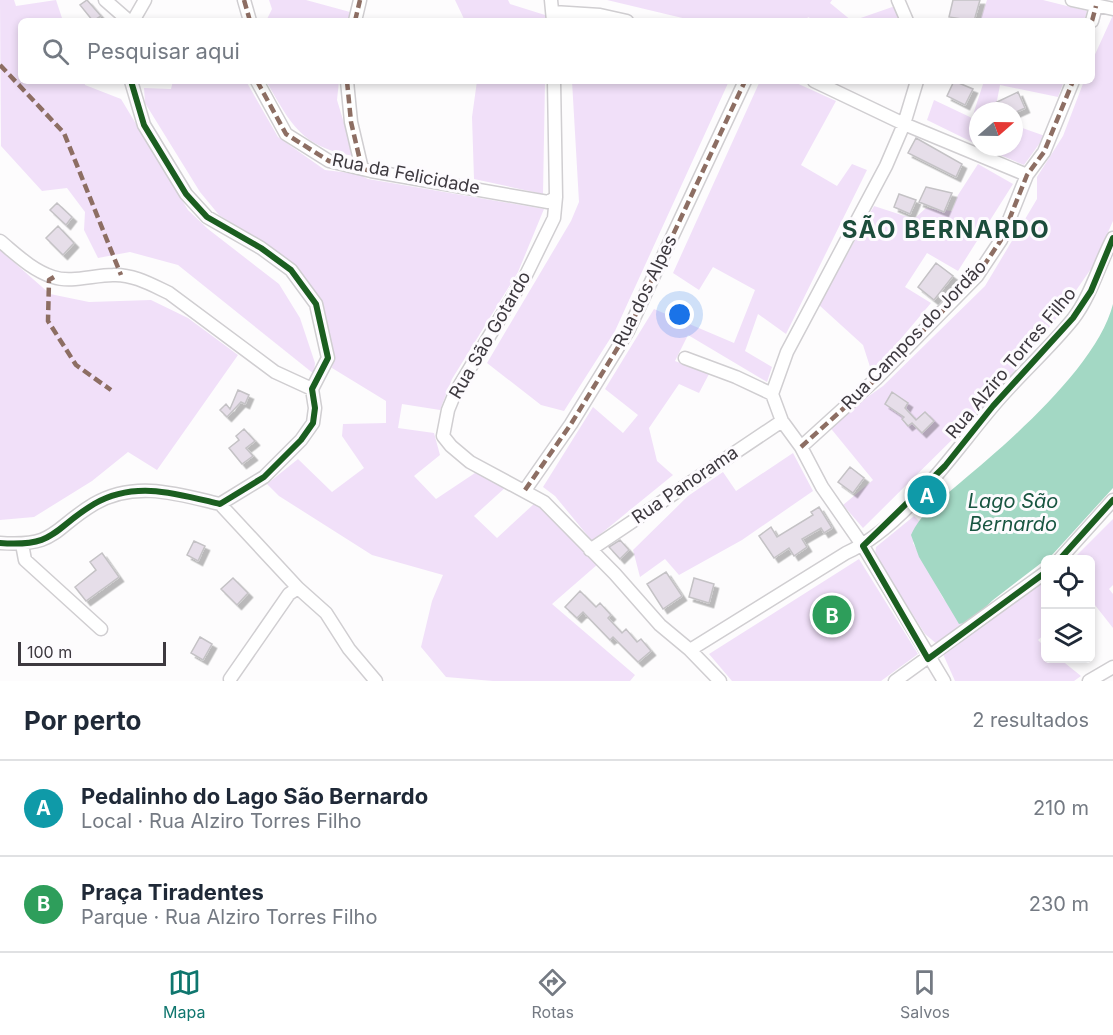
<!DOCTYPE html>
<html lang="pt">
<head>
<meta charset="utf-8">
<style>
	body { margin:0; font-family:Inter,sans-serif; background:#f2f2f3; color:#1f2937 }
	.controls { position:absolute; right:18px; bottom:18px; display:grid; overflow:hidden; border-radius:9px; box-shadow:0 3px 9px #0003 }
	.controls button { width:54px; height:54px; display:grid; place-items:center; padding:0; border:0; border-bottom:2px solid #e0e1e3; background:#fff; color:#1f2937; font:30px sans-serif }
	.compass { position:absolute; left:969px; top:102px; width:54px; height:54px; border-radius:50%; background:#fff; box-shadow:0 3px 9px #0003; rotate:70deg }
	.scale { position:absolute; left:18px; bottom:15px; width:148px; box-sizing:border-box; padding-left:6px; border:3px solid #3d393f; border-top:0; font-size:16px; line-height:21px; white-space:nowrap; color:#3d393f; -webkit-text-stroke:4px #fdfbfe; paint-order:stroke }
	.you { position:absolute; left:680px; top:315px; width:21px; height:21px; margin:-15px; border:4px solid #fff; border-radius:50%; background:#1a73e8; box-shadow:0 0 0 9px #1a73e833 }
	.badge { display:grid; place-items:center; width:39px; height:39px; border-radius:50%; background:#0f766e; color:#fff; font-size:20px; font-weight:700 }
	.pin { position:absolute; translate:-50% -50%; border:3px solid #fff; box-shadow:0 2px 6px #0006 }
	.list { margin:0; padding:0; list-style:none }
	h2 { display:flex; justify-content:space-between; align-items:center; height:78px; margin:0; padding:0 24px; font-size:26px }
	h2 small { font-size:20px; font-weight:400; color:#747a83 }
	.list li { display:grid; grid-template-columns:39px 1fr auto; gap:18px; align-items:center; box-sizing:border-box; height:96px; padding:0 24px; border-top:2px solid #e0e1e3 }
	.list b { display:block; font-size:22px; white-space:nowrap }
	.list p { margin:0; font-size:20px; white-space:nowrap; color:#747a83 }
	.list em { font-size:20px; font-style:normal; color:#747a83 }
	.icon { flex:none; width:33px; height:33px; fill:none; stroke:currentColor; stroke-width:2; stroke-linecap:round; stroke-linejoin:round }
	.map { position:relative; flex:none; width:1113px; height:681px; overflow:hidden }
	.search { position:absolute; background:#fff; box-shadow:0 3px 9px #0003; left:18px; right:18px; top:18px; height:66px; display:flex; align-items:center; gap:15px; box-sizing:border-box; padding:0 21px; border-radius:9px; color:#747a83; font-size:22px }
	.sheet { height:270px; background:#fff }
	nav { display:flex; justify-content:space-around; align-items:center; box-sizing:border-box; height:84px; border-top:2px solid #e0e1e3; background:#fff; font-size:16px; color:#747a83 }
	nav a { display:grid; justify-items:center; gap:3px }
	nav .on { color:#0f766e }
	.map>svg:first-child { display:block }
	.green { fill:#f1e0f9 }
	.water { fill:#a3d8c4 }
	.building { fill:#e6dee9; stroke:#c4c2c5; stroke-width:1.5; filter:url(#shadow) }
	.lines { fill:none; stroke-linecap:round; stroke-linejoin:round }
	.minor-casing { stroke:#d0ced1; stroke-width:15 }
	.minor { stroke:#fff; stroke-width:12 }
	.quiet { stroke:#8d6e63; stroke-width:4.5; stroke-dasharray:9 4.5; stroke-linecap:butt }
	.cycleway-casing { stroke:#fdfbfe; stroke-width:10 }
	.cycleway { stroke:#1b5e20; stroke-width:6 }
	.labels { text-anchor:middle; stroke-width:6; stroke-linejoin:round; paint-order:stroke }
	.street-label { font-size:18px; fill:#3d393f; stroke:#fdfbfe }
	.water-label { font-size:20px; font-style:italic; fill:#185541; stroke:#fdfbfe }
	.district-label { font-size:24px; font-weight:bold; letter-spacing:1.5px; fill:#1c4c3b; stroke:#fdfbfe }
</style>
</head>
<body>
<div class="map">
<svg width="1113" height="681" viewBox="0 0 1113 681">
	<defs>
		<filter id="shadow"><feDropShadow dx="4.5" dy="4.5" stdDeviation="0" flood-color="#0004"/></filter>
	</defs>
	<rect width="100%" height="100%" fill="#fdfcfd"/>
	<path class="green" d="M0,0H14L16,6L56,0L63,21H21V81H84L85,85L121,99L188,210L208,229L279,284L300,318L315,363L314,374L178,265L130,252L98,258L84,230L85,212L67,188L42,191L1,146Z
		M269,0H306L350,12L349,21H266L272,9Z
		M455,0H508L510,4L545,15V21H465Z
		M607,0H832L830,3L852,21L898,5L902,21H815L808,17L806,21H695Z
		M987,0H1043L1087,11L1084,21H980Z
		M1113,15V221L1093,266L1059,315L988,404L863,528L843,505L873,480L828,425L883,386L985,286L1037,199V177L1063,136L1084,81H1092V61Z
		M173,81H246L278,137L325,170L358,174L368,179L544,209L518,272L452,379L440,410L402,404L398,428L434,433L440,455L414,476L436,499L475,473L507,486L474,516L497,538L536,502L598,564L552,604L635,675L630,681H493L446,677L421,647L432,601L443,575L372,555L279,496L267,484L298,459L332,492L364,468L342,436L343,424L386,423V401L332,368L333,358L320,302L262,242L219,215L200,192L145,103L144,88L171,89Z
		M266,81H339L337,100L354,156C301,147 291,124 266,81Z
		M477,81H545L543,194L474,179L472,117Z
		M572,81H729L615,331L564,411L541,405L487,363L571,221L579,202Z
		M760,81H792L836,101L801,165L837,186L852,164L867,170L786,334L758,314L745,351L772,367L767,382L688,335L675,361L709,374L699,393L679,384L649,428L657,461L673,475L592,541L555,496L543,487L593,407L623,433L638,415L605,389L654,309L734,343L755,290L713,267L699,290L673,273Z
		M984,81H1064L1058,97L1000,85L995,111H978V145L927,120L934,100L972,118Z
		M1014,125L1045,136L1024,165L981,147H1014Z
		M978,164L1013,184L958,271L927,253L905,287L931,303L872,373L863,345L819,305L874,206L914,219L926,208L952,211L958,195Z
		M0,250L50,294L89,302L151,300L188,318L238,355L157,470L128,452L92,481L34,517L0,520Z
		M793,453L813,491L742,540L679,575L665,559L640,577L633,550L688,496L723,472L736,491Z
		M914,516L922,524L913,543L943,598L958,614L964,627L938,645L925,634L875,555L876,547Z
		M1113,519V585L1109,589L1113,594V628L1091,600L1090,560L1073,559Z
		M859,559L918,654L881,681H732L709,654Z
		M1045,581V634L1038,640L1045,647L1046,658L1060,659L1081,676L1074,681H955L943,654Z"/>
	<path class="water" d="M1113,304V488L1053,554L993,600L970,622L959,624L919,557L911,535C921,512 943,498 961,482C1009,442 1098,365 1113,304Z"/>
	<path class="building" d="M87,0L101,16L93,21L80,5Z
		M953,0H980L974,21L949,17Z
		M954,81L973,89L965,105L947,96Z
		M1018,92L1025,108L1014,113V111H998L995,103Z
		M916,138L962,164L956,177L908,153Z
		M926,187L952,193L944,212L919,202Z
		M899,194L916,200L910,214L894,207Z
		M57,203L72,217L66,225L50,210Z
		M58,226L74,243L63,255L46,238Z
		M936,263L953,276L934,300L918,287Z
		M238,390L249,395L245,404L241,402L227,417L220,410L226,404L230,409Z
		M892,392L908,403L905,408L916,420L925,412L934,421L922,433L912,423L908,426L902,419L904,417L885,404Z
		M244,429L255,441L246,448L253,456L242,464L229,448L239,440L236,436Z
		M850,467L864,478L853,493L838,482Z
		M819,507L832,528L824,533L821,528L802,539L807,547L794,556L789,548L774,558L759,536L771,527L777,537L813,515L811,512Z
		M620,540L629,550L620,559L609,547Z
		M194,541L205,546L198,561L187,555Z
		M102,553L119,577L86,601L75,587L96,570L90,562Z
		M666,572L682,596L663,609L647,584Z
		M233,578L248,593L237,605L221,589Z
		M694,578L714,584L709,603L689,597Z
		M580,591L596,607L600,603L611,615L608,618L622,633L626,629L637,642L641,639L651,651L638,662L613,637L610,640L583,612L577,618L565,607Z
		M200,637L212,644L203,660L191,653Z"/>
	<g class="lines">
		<g class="minor-casing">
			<path id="minor" d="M105,0L129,21
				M244,0L250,21
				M551,0L553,21
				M898,0L907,21
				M1072,0L1113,9
				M553,12L600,15L627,21
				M133,21L145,0
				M355,21L360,0
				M1092,21L1096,6
				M257,81L286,134L329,161L371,171L548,202L556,197
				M347,81L351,122L362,169
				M554,81L556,197L554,218L526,275L455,393L448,410L443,436L451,446L470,462L544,502L615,574L660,625L690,650L720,681
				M814,81L904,124L1027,175
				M917,81L904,124L886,166L787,352L772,394L782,421L801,447L822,487L863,546L944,681
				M0,241C17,255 32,270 53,277C71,283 94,275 113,275C133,274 152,285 169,293L275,372L312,389
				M685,358L736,377L772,394
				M801,447L876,379L977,276L1001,240L1027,175L1044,152L1073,81
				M525,490L571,424L628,331L745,81
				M220,504L298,588L326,613L349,649L376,681
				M0,543C57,547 52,529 94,504C135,480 178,494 220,504L264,477L301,440L313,423L315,408L312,389L328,358L316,304L291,270L261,248L207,217L186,194L144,125L131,81
				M22,544L25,560L101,629
				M590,550L782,421
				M1059,560L1113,500
				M690,650L846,553C903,528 953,453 993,406C1018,376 1048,350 1073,319C1092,294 1099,264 1113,238
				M230,679L289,594L298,588
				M895,681L1046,572
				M1089,681L1113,667"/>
		</g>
		<use href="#minor" class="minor"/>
		<path class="quiet" d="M244,0L250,21
			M355,21L360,0
			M1092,21L1096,6
			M0,65L64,133L121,275
			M257,81L286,134L329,161L371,171
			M347,81L351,122L362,169
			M54,277L49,280L48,321L76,365L111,390
			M801,447L876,379L977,276L1001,240L1027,175L1044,152L1073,81
			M525,490L571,424L628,331L745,81"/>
		<g class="cycleway-casing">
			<path id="cycleway" d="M0,543C57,547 52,529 94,504C135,480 178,494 220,504L264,477L301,440L313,423L315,408L312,389L328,358L316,304L291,270L261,248L207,217L186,194L144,125L131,81
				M1059,560L1113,500
				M1046,572L928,659L863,546L945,466L993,406L1073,318L1091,291L1113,238"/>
		</g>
		<use href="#cycleway" class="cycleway"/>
	</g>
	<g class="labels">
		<g class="street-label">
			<text transform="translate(406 174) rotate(11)" y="6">Rua da Felicidade</text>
			<text transform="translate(645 291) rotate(-64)" y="6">Rua dos Alpes</text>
			<text transform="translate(490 335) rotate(-60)" y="6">Rua São Gotardo</text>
			<text transform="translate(914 335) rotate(-46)" y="6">Rua Campos do Jordão</text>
			<text transform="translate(1011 363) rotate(-50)" y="6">Rua Alziro Torres Filho</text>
			<text transform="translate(685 485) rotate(-34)" y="6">Rua Panorama</text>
		</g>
		<g class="water-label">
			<text x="1013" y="508">Lago São<tspan x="1013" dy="23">Bernardo</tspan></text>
		</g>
		<g class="district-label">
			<text x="946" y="238">SÃO BERNARDO</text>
		</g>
	</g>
</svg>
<div class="controls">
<button><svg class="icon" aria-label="locate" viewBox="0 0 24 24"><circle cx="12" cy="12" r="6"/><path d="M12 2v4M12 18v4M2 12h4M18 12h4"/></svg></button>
<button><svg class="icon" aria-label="layers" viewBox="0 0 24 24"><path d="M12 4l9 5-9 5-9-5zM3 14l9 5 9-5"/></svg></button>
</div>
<svg class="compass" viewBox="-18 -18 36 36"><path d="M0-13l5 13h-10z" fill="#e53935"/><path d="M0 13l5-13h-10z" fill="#747a83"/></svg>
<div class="scale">100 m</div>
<div class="you"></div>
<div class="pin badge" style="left:927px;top:495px;background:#0f9aa8">A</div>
<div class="pin badge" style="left:832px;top:615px;background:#2e9e5b">B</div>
<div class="search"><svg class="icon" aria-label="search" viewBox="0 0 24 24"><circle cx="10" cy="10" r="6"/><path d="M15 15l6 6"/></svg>Pesquisar aqui</div>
</div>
<section class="sheet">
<h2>Por perto<small>2 resultados</small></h2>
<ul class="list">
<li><span class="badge" style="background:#0f9aa8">A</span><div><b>Pedalinho do Lago São Bernardo</b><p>Local · Rua Alziro Torres Filho</p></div><em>210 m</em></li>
<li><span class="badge" style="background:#2e9e5b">B</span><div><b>Praça Tiradentes</b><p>Parque · Rua Alziro Torres Filho</p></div><em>230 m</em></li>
</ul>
</section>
<nav>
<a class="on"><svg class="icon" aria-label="map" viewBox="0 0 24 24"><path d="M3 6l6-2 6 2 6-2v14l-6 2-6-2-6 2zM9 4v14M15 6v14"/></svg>Mapa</a>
<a><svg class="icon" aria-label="directions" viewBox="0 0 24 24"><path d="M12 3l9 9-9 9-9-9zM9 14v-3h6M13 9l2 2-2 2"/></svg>Rotas</a>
<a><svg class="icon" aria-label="saved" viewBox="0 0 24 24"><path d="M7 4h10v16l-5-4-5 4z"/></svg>Salvos</a>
</nav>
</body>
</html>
